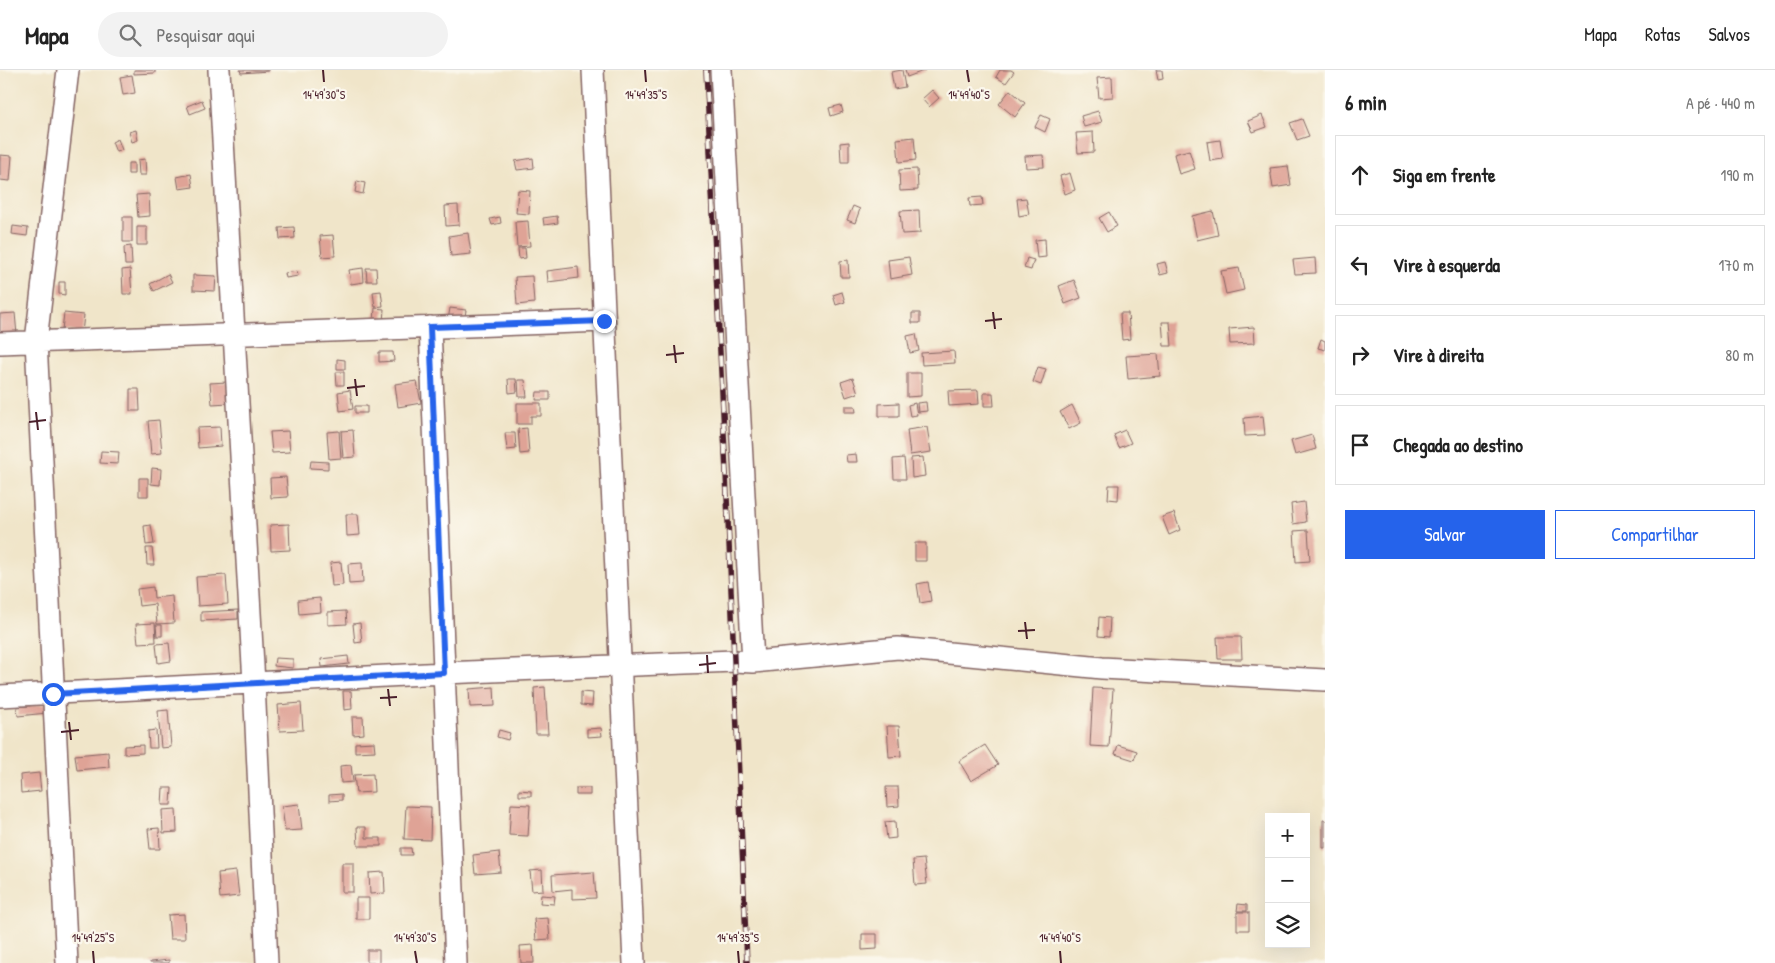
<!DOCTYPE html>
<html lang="pt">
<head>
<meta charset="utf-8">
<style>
	body { margin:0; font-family:"Patrick Hand",sans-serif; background:#f2f2f2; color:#222 }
	.controls { position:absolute; right:15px; bottom:15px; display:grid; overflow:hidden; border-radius:0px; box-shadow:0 5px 20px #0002 }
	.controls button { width:45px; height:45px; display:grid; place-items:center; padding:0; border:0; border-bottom:1px solid #e0e0e0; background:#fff; color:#222; font:25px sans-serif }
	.stop { position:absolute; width:15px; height:15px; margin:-11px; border:4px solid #2563eb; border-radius:50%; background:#fff }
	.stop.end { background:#2563eb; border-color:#fff; box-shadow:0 1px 5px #0008 }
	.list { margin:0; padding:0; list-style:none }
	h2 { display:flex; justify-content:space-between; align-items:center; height:65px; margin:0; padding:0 20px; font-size:21px }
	h2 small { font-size:16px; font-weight:400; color:#767676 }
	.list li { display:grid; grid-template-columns:32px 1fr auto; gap:15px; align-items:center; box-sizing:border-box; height:80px; margin:0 10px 10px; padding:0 10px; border:1px solid #e0e0e0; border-radius:0px }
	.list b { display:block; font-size:19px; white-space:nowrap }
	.list em { font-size:16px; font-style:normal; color:#767676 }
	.actions { display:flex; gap:10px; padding:15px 20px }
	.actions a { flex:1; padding:11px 0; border:1px solid #2563eb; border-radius:0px; text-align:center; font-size:18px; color:#2563eb }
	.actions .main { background:#2563eb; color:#fff }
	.icon { flex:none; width:28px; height:28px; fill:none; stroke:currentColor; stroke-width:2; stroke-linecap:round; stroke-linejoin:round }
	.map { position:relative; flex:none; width:1325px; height:893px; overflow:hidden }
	header { display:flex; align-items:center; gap:30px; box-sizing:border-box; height:70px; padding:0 25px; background:#fff; border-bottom:1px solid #e0e0e0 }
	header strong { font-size:24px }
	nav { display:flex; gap:28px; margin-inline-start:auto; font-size:18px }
	.search { width:350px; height:45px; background:#f2f2f2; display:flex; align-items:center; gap:12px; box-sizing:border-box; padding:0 18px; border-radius:28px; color:#767676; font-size:19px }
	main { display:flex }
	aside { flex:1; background:#fff }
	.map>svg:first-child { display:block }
	.building { fill:#dfa396 }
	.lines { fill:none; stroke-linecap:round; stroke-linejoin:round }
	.minor-casing { stroke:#846462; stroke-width:24 }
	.minor { stroke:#fff; stroke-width:21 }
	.rail-casing { stroke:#4a1f2b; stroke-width:5.5 }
	.rail { stroke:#fbf7ec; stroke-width:4; stroke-dasharray:11; stroke-linecap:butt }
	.route { stroke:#2563eb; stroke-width:6 }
	.ticks { fill:none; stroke:#4a1f2b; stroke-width:2 }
	.ticks-label { font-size:12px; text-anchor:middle; fill:#4a1f2b; stroke:#fbf7ec; stroke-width:4.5; stroke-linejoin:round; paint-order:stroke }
</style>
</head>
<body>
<header>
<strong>Mapa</strong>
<div class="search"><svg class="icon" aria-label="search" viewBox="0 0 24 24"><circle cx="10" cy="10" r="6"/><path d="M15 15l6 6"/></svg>Pesquisar aqui</div>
<nav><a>Mapa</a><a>Rotas</a><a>Salvos</a></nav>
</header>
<main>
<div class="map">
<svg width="1325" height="893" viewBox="0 0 1325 893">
	<rect width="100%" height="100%" fill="#fbf7ec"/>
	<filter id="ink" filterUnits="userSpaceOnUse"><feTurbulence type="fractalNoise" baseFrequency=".02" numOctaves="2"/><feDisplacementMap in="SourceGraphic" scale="10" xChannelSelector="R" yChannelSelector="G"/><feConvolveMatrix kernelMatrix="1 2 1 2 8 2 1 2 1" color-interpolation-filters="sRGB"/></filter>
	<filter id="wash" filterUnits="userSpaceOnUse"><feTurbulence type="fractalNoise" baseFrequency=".0096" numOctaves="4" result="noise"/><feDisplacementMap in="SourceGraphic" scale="20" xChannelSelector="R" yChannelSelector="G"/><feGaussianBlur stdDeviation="1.12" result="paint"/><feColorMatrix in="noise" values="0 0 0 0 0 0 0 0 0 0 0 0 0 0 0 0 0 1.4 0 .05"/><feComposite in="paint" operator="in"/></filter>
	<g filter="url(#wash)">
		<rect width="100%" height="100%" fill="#f0e5c9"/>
		<g id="blocks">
			<path class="building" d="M134,0H155V3L134,4Z
				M240,0H269V1L241,3Z
				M902,0L905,17L894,19L891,2Z
				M905,0H926L907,7Z
				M1000,0H1011L1014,2L1006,13L996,7Z
				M1156,0H1162L1163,9L1158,10Z
				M132,5L135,23L123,25L120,7Z
				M1112,7L1113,27L1099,28L1097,8Z
				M932,20L939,28L929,37L922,29Z
				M1010,20L1025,33L1015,47L999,34Z
				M202,30L205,38L190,44L187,36Z
				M841,35L843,42L831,46L829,38Z
				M1098,41L1102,52L1084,57L1081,46Z
				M1041,45L1050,49L1045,62L1035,57Z
				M1262,45L1267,57L1253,62L1248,51Z
				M1302,49L1309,66L1297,70L1290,53Z
				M136,60L138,70L132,72L129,62Z
				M1093,62L1094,82L1078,83L1076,63Z
				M914,67L916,90L899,92L897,69Z
				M118,69L122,80L116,82L112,72Z
				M1220,70L1223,89L1210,91L1207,72Z
				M849,72V92H841L840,73Z
				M1189,80L1195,99L1179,104L1174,84Z
				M0,85L12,86L10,111L0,110Z
				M1043,85L1044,97L1026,98L1025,86Z
				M533,88L534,98L517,100L515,91Z
				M145,89L146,105H139L138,90Z
				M128,93H134V104H128Z
				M1288,96L1291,115L1273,118L1270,98Z
				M917,99L918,120L900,121L899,100Z
				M1070,103L1075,120L1065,124L1060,106Z
				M191,104L193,117L179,119L177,107Z
				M357,111L365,113L363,124L355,122Z
				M518,120L530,121L529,144L516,143Z
				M149,124L150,146L138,147L136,125Z
				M982,127L983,135L970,136L969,128Z
				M1026,128L1029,144L1019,146L1017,129Z
				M458,135L459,155L446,156L445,136Z
				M853,136L860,139L855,153L847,150Z
				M919,140L920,163L902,164L900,141Z
				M1213,141L1218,165L1197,170L1192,146Z
				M1109,142L1117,156L1107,162L1099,148Z
				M557,146L558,153L544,155L543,148Z
				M123,147H132V172H123Z
				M500,147L501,153L492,155L490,149Z
				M528,151L530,176L517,177L515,152Z
				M13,156L28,158L27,166L12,164Z
				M137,157H147V175H137Z
				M294,157L295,168L280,169L279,158Z
				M468,163L471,184L451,186L449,166Z
				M333,165L335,186L322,187L320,166Z
				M1045,169L1046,187L1037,188L1035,170Z
				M131,176L132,195H125L124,177Z
				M518,178H525L526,188L519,189Z
				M909,187L912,205L890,209L888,190Z
				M1027,188L1034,190L1031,200L1024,198Z
				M1315,188L1316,203L1295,204L1293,190Z
				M848,190L849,207H841L840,191Z
				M1165,192L1168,203L1160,205L1157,194Z
				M578,197L579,208L548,212L547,201Z
				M363,198L364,212L351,214L349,200Z
				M366,198H376L377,211H367Z
				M1239,198L1244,220L1226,224L1221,201Z
				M130,199L132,224H123L122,200Z
				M297,201L298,206L286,208L285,203Z
				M168,204L172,212L154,221L150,214Z
				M193,205L216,206L215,221L193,220Z
				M532,206L534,233L517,235L515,207Z
				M1074,210L1081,228L1065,234L1059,216Z
				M59,212H65V225L59,224Z
				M381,221L383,236L375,237L373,222Z
				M842,222L845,232L836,235L833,225Z
				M375,238L384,239L383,252L374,251Z
				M450,238L466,240L463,259L447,257Z
				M15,243L17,265L0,266V244Z
				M64,243L84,245L82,263L62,260Z
				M912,243H920V253H912Z
				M1120,243H1128L1130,269L1122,270Z
				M1162,252H1170L1172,276H1164Z
				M1254,257L1255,273L1230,274L1229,259Z
				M916,264L919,281L910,283L907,266Z
				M1321,269L1325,271V280L1318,278Z
				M954,281L955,293L922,295L921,283Z
				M379,282H393L394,291L379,292Z
				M1158,284L1160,306L1128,309L1126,286Z
				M337,289L345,290V299H337Z
				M1038,297L1046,299L1041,315L1033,312Z
				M336,302H344V315H337Z
				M907,303H921V326L907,327Z
				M853,308L858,323L846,327L841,312Z
				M508,309H516L517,322L509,323Z
				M518,310H525L527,327H519Z
				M417,311L421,333L398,337L395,314Z
				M227,312L229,333L212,334L210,313Z
				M130,319H139L140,341H130Z
				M350,320L353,339L340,341L338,322Z
				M978,320L979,334L949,336L948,321Z
				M537,322H550V330H536Z
				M984,323H993L994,336H984Z
				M926,332L927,341L918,342L917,333Z
				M517,333H541V346H531V354H517Z
				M899,333V346H879V334Z
				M915,333L917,345L910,346L908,335Z
				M1072,335L1081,353L1069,359L1060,342Z
				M355,336H367V343H355Z
				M845,336H855L856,342H845Z
				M1263,346L1265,365L1245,366L1244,348Z
				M159,350L162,383L151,384L148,351Z
				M220,357L221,376L198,378L197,358Z
				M927,357L931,382L910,385L907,360Z
				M527,358L529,383L520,384L518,359Z
				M353,360L355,387L343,388L341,361Z
				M1125,360L1131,373L1119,378L1114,365Z
				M288,361L290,382L272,383L270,362Z
				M339,361L341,388L329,389L327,362Z
				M505,363H515L516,379L507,380Z
				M1312,365L1316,379L1295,385L1291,371Z
				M101,381L119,382L118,394L100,393Z
				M856,384L857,392H847L846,385Z
				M923,387L925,406L912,408L911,388Z
				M904,388L906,409H894L893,389Z
				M311,391L328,392V399L310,398Z
				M152,398L161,399L160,415L151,414Z
				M286,407L288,427L271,428L270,408Z
				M139,408H148V426H139Z
				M1109,415H1119L1118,430L1108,429Z
				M1304,432L1306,452L1293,454L1291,434Z
				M1174,443L1180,460L1169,465L1162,447Z
				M346,444H358L360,465L347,466Z
				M289,454L290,480L271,481L270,455Z
				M151,455L154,474L146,475L144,456Z
				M1308,460L1310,491L1296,492L1294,461Z
				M915,473H926V491H915Z
				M146,478H152L154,495H147Z
				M341,492L343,515L332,516L330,493Z
				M362,493L363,513L349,514L348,494Z
				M226,505L228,534L198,536L196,507Z
				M928,512L931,531L920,533L917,514Z
				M153,517L154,528L172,526L174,553L157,554L155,534L139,536L137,519Z
				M320,528L321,542L299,544L298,530Z
				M238,540V549L201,551V542Z
				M346,541L347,554L328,555V542Z
				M1099,547L1110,548L1109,567L1098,566Z
				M155,553L156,572L138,573L136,554Z
				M360,553L362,572L355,573L353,554Z
				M156,555H162V566H157Z
				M1217,567H1241L1242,589H1218Z
				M169,573L171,591L158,593L156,574Z
				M348,586L349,594L322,597L321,589Z
				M275,588L293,589V598L274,596Z
				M494,617L495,636L470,637L469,619Z
				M545,617L548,664H536L534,618Z
				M1093,618L1113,619L1109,677L1090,676Z
				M343,621H351L352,639L344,640Z
				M581,622L593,623L592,636L581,635Z
				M301,633L303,660L280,661L278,635Z
				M46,634L47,643L18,646L17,637Z
				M168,640L171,677L161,678L158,641Z
				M352,647H363L364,664L353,665Z
				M887,656H899L901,686L889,687Z
				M601,658L602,666L587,667V659Z
				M156,660L157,678H149L148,661Z
				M499,660L510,663L508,670L497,667Z
				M374,672L375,681L355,682V673Z
				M143,675V683L124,684V676Z
				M985,675L998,695L971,711L959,691Z
				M1118,675L1137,681L1134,690L1115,684Z
				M108,682L109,697L77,700L75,685Z
				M351,695L353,712L341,713L340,696Z
				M39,703L41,721L21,723L20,705Z
				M373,704L374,722L356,723L354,705Z
				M886,717H898L899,736L887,737Z
				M163,718H172L171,735H162Z
				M576,718H590V725H576Z
				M519,720L531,721V726H519Z
				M342,724V730L329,731V725Z
				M299,734L302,760L285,761L282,736Z
				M511,734L530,735L528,766L509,765Z
				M406,736L431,737L430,770L404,769Z
				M176,739L177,762L163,763L162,740Z
				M1323,750H1325V778H1323Z
				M895,751L896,768L887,769L885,752Z
				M357,757H366V768H381V776H358Z
				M159,758L160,779H150L148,759Z
				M401,778H411L412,785H401Z
				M499,782L501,802L475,804L473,785Z
				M924,789L927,814L915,815L913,790Z
				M342,793H353V822H342Z
				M542,800L543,820L532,821L530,801Z
				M236,801L239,826L220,828L218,803Z
				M384,802L385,823L370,824L369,803Z
				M594,802L596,828L572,829V819L553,821L552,805Z
				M541,825L555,826L554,834L540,833Z
				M356,828H369V849H356Z
				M1238,834L1247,835V841H1237Z
				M1237,842H1249V860H1237Z
				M184,844L185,869H170L168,845Z
				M548,848L550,869L536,870L534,849Z
				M862,864H877V879L862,880Z
				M533,875L534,893H521L520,876Z
				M367,880H379V893H367Z
				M169,890V893H150V892Z"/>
		</g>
	</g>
	<g filter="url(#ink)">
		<use href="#blocks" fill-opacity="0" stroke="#846462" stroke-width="1"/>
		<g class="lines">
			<g class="minor-casing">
				<path id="minor" d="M219,0L254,613L267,893
					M593,0L634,893
					M721,0L753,592
					M430,257L456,893
					M0,273L604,251
					M0,626L444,603L734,591L753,592L898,578L1102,598L1325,610
					M67,893L36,271L68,0"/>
			</g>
			<use href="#minor" class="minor"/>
			<g class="rail-casing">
				<path id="rail" d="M706,0L726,403L747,893"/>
			</g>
			<use href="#rail" class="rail"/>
		</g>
	</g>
	<g class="lines" filter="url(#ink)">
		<path class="route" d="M53,624L444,603L430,257L604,251"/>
	</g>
	<path class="ticks" d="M323,0L324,12M645,0L646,12M967,0L969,12M993,242L995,259M985,251L1002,249M674,275L676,293M666,285L684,283M355,309L357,326M347,318L365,316M36,342L38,360M29,352L46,350M1025,552L1027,569M1018,561L1035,560M707,585L708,603M699,595L716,593M388,619L390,636M380,628L397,627M69,652L71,670M61,662L79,660M93,881L94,893M415,881L417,893M738,881L739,893M1060,881L1061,893"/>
	<g class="ticks-label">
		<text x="324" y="29">14°49'30"S</text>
		<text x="646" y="29">14°49'35"S</text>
		<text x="969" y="29">14°49'40"S</text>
		<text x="93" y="872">14°49'25"S</text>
		<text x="415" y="872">14°49'30"S</text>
		<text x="738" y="872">14°49'35"S</text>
		<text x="1060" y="872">14°49'40"S</text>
	</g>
</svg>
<div class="controls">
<button>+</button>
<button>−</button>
<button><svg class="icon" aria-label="layers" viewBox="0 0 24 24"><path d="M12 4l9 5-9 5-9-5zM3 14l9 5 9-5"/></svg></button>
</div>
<div class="stop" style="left:53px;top:624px"></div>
<div class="stop end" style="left:604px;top:251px"></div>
</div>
<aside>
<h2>6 min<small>A pé · 440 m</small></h2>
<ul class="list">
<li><svg class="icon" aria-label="ahead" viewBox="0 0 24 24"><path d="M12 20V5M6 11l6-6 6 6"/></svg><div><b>Siga em frente</b></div><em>190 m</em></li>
<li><svg class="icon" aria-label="left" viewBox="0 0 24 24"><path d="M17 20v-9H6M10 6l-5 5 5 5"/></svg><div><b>Vire à esquerda</b></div><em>170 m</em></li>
<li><svg class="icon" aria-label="right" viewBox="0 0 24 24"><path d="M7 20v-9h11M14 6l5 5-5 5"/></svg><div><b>Vire à direita</b></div><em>80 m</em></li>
<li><svg class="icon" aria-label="arrive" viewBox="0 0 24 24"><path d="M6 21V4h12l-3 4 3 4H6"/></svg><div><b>Chegada ao destino</b></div></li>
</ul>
<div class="actions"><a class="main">Salvar</a><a>Compartilhar</a></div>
</aside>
</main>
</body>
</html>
